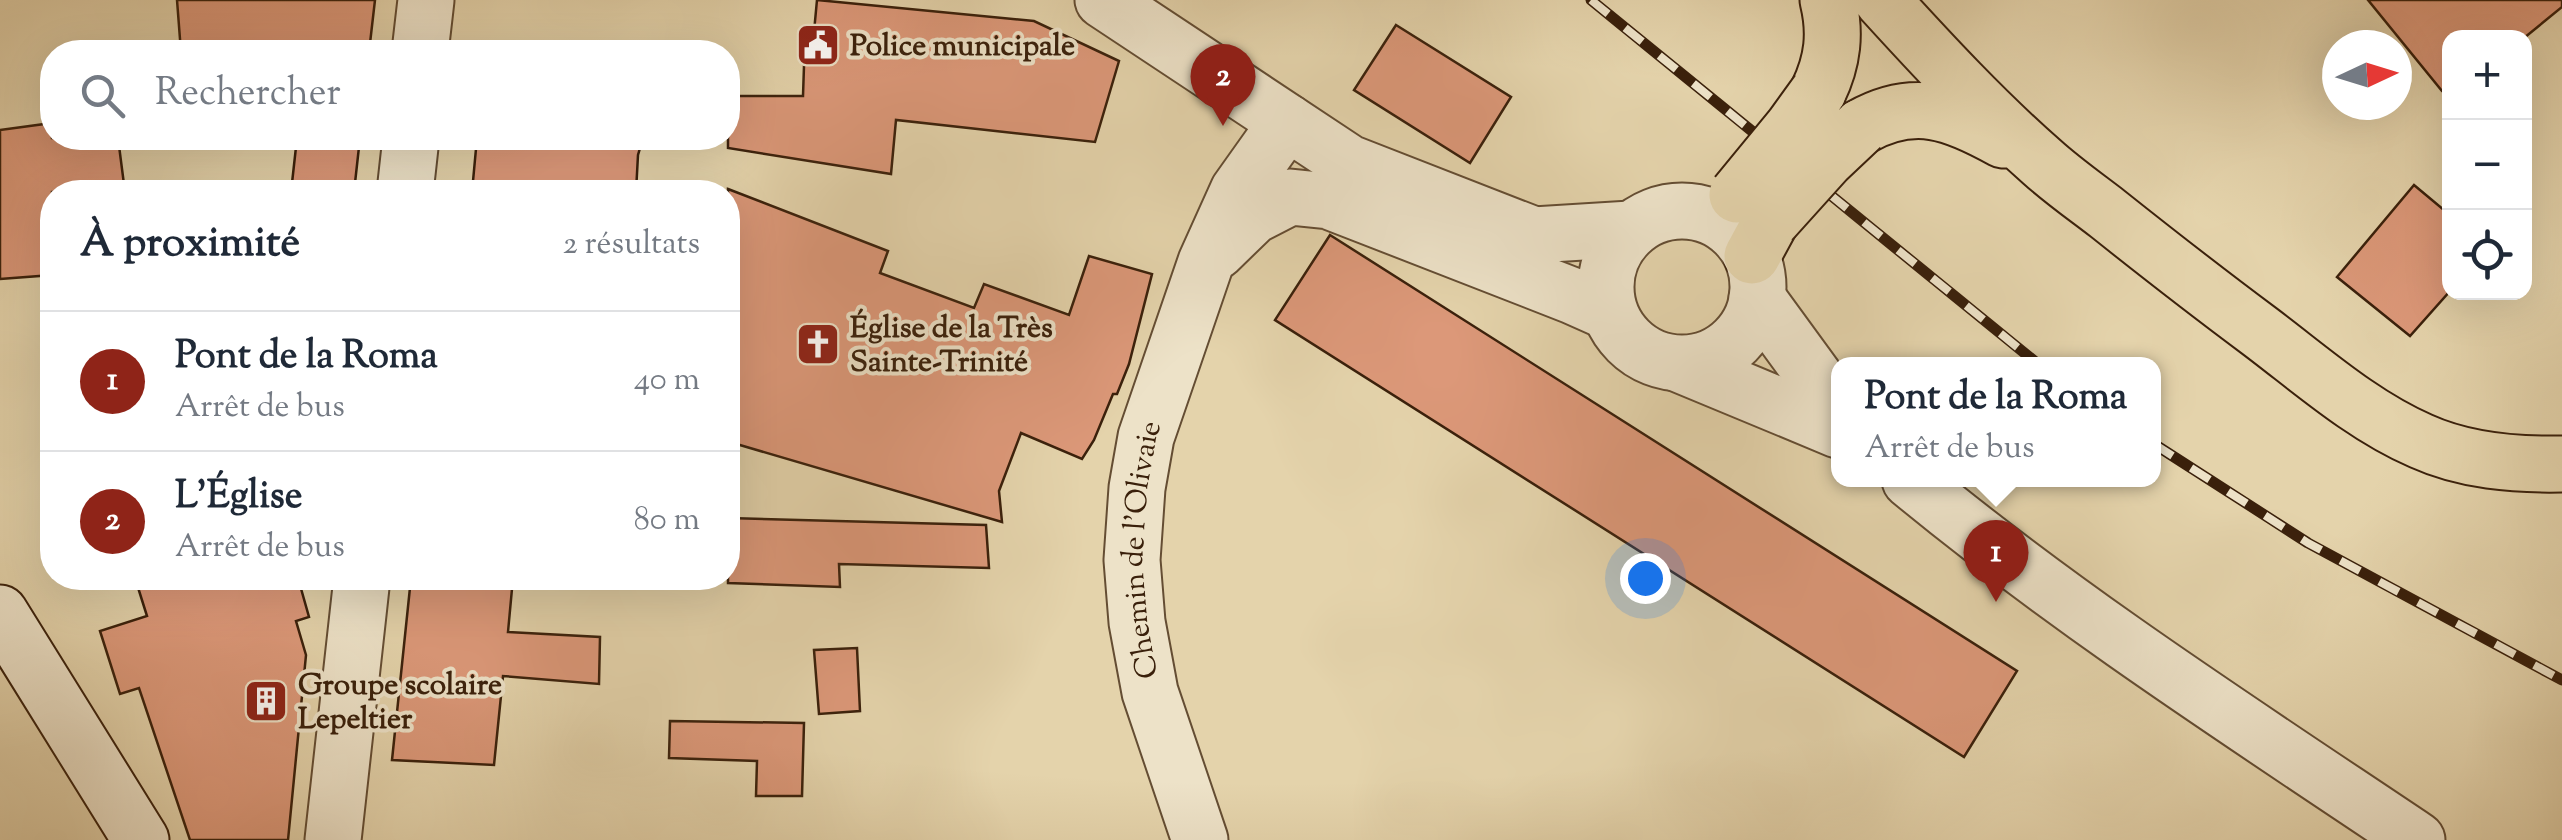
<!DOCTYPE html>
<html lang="fr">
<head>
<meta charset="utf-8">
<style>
	body { margin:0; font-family:"Sorts Mill Goudy",serif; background:#f2f2f3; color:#1f2937 }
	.controls { position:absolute; right:30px; top:30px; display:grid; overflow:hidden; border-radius:20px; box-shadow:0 10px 40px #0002 }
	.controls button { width:90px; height:90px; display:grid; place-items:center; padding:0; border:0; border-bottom:2px solid #e0e1e3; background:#fff; color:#1f2937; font:50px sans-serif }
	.compass { position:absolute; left:2322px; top:30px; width:90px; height:90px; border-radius:50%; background:#fff; box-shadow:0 10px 40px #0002; rotate:86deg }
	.you { position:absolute; left:1645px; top:578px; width:35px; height:35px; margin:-25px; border:8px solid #fff; border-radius:50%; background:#1a73e8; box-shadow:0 0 0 15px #1a73e833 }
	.badge { display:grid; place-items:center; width:65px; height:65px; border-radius:50%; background:#8f2418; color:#fff; font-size:32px; font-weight:700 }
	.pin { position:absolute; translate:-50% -82px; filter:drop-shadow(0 2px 5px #0008) }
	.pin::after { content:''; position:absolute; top:52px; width:35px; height:30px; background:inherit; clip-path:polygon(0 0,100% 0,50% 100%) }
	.popup { position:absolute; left:1831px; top:357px; width:330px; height:130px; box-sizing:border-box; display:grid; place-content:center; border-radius:20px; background:#fff; filter:drop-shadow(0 2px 8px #0005); font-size:32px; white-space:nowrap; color:#747a83 }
	.popup b { font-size:38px; color:#1f2937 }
	.popup::after { content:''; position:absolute; left:50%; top:100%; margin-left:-20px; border:20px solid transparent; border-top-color:#fff }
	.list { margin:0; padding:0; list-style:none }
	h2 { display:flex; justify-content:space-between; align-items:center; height:130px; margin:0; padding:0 40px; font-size:42px }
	h2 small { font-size:32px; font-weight:400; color:#747a83 }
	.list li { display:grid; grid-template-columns:65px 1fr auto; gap:30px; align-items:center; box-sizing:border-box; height:140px; padding:0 40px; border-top:2px solid #e0e1e3 }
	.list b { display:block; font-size:38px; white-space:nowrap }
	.list p { margin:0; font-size:32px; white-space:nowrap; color:#747a83 }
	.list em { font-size:32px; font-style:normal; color:#747a83 }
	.icon { flex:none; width:55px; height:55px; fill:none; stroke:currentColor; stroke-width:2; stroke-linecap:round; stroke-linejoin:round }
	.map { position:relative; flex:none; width:2562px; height:840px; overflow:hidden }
	.search { position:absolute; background:#fff; box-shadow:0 10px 40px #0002; left:40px; top:40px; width:700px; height:110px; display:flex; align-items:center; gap:25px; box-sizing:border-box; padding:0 35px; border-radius:40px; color:#747a83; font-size:38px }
	.panel { position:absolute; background:#fff; box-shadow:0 10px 40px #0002; left:40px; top:180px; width:700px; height:410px; border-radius:40px }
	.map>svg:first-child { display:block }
	.building { fill:#dc9879; stroke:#3a200b; stroke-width:2.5 }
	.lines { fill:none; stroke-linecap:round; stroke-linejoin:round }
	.minor-casing { stroke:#644d33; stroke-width:59 }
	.tertiary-casing { stroke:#644d33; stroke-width:59 }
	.secondary-casing { stroke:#3a200b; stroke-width:59 }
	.primary-casing { stroke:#3a200b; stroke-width:59 }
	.minor { stroke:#ede2c8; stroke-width:55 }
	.tertiary { stroke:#ede2c8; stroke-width:55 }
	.secondary { stroke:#ede2c8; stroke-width:55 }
	.primary { stroke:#e4d3ab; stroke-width:55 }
	.rail-casing { stroke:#3a200b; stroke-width:11 }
	.rail { stroke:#ede2c8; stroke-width:8; stroke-dasharray:22; stroke-linecap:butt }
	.primary-bridge-casing { stroke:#3a200b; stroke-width:59; stroke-linecap:butt }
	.primary-bridge { stroke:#e4d3ab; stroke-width:55 }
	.labels { text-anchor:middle; stroke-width:8; stroke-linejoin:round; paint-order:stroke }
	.poi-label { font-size:30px; font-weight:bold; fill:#3a200b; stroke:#ede2c8; text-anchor:start }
	.street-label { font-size:30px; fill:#3a200b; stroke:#ede2c8 }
</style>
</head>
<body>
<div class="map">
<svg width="2562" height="840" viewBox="0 0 2562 840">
	<rect width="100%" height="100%" fill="#e4d3ab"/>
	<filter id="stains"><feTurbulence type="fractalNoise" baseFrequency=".002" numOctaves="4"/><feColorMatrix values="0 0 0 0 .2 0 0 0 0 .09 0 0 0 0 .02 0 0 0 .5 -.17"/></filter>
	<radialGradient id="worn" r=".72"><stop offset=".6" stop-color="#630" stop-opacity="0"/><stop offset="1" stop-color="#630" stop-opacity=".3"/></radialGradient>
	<path class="building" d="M177,0H375L369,52H181Z
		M817,0L1034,21L1119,61L1095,142L896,120L891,174L728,148V96H803L805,36L814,32Z
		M2368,0H2562V7L2524,38H2450V91H2442Z
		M1396,25L1511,97L1470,163L1354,90Z
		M52,123V138H118L125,192H52V275L0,279V130Z
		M297,138H360L354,192H291Z
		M477,138H643L638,155L636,192H472Z
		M2414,185L2450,215V291L2410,336L2337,277Z
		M728,189L888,251L880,273L974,308L984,284L1069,315L1089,256L1152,274L1129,364L1117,394H1113L1094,440L1082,459L1021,433L999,491L1002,522L733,443L728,412Z
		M1330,235L2017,671L1964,757L1275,320Z
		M728,518L986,525L989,568L839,564L840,587L728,583Z
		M135,578H298L309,617L296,621L306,655L288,840H190L139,688L120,694L100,631L147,616Z
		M411,578H513L508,632L600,637L599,684L503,676L494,765L392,760Z
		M857,648L860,711L819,714L814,650Z
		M670,721L804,723L802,796H756L757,761L669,758Z"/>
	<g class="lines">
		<g class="minor-casing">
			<path id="minor" d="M420,52L426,0
				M405,192L411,138
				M333,840L362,578"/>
		</g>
		<g class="tertiary-casing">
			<g id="tertiary">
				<path d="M1103,0L1349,163L1534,235L1631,229"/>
				<circle cx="1682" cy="287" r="76"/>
				<path d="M1217,251L1253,216L1290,197L1329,201L1573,296L1609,312"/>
				<path d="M1757,298L1838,409"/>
				<path d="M1679,364L1838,430"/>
				<path d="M1910,480C2070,612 2244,724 2417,840"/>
				<path id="s1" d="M1200,840L1150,692L1137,622L1132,560L1137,488L1146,437L1206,262L1238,191L1287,122"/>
			</g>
		</g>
		<g class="secondary-casing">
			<path id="secondary" d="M0,613L141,840"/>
		</g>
		<g class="primary-casing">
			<path id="primary" d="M1882,0C1933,56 1985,112 2042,162C2063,181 2086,197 2108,214C2157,253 2207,292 2258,330C2310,369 2361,415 2421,441C2465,461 2514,465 2562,464
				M1818,92C1833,61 1836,33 1828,0
				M1861,127C1914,97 1953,112 2003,140
				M1752,256L1771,221"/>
		</g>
		<use href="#minor" class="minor"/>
		<use href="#tertiary" class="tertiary"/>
		<use href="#secondary" class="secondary"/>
		<use href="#primary" class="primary"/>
		<g class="rail-casing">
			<path id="rail" d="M1591,0L2038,364
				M2154,444L2308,543L2562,680"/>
		</g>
		<use href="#rail" class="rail"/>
		<g class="primary-bridge-casing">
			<path id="primary-bridge" d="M1737,195L1792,128L1818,92
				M1771,221L1826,160L1861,127"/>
		</g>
		<use href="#primary-bridge" class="primary-bridge"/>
	</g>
	<defs>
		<g id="civic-square" transform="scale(2.25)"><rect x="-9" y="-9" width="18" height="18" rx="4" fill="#8f2418" stroke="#ede2c8"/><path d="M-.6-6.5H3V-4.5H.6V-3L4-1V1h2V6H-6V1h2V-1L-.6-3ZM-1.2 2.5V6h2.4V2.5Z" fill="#fff"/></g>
		<g id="church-square" transform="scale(2.25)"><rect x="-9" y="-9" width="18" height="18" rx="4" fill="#8f2418" stroke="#ede2c8"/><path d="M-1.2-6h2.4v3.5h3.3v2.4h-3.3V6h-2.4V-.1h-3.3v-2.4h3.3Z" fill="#fff"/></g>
		<g id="building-square" transform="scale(2.25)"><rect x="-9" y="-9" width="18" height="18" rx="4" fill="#8f2418" stroke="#ede2c8"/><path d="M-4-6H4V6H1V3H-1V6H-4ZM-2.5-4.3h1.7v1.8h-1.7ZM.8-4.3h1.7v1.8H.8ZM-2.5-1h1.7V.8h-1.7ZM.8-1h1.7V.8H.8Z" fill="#fff"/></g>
	</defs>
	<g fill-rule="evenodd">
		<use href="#civic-square" x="818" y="45"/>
		<use href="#church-square" x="818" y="344"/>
		<use href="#building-square" x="266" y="701"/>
	</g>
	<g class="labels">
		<g class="poi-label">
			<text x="850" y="55">Police municipale</text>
			<text x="850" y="337">Église de la Très<tspan x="850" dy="34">Sainte-Trinité</tspan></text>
			<text x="298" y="694">Groupe scolaire<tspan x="298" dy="34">Lepeltier</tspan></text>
		</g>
		<g class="street-label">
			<text dy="10" stroke="none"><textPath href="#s1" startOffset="300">Chemin de l'Olivaie</textPath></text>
		</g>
	</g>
	<rect width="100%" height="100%" filter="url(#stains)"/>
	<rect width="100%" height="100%" fill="url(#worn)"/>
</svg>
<div class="controls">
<button>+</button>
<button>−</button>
<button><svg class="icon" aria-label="locate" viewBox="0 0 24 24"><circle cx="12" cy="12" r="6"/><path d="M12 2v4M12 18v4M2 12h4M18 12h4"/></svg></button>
</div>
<svg class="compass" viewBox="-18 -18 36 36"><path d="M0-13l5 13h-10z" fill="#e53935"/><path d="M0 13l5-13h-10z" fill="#747a83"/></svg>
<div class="you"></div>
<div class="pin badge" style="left:1996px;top:602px">1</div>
<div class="popup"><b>Pont de la Roma</b>Arrêt de bus</div>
<div class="pin badge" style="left:1223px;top:126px">2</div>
<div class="search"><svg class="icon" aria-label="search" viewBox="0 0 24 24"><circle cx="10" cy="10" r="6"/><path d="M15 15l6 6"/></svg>Rechercher</div>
<section class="panel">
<h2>À proximité<small>2 résultats</small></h2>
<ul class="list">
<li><span class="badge">1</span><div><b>Pont de la Roma</b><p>Arrêt de bus</p></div><em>40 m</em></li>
<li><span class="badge">2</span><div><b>L'Église</b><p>Arrêt de bus</p></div><em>80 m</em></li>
</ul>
</section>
</div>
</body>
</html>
